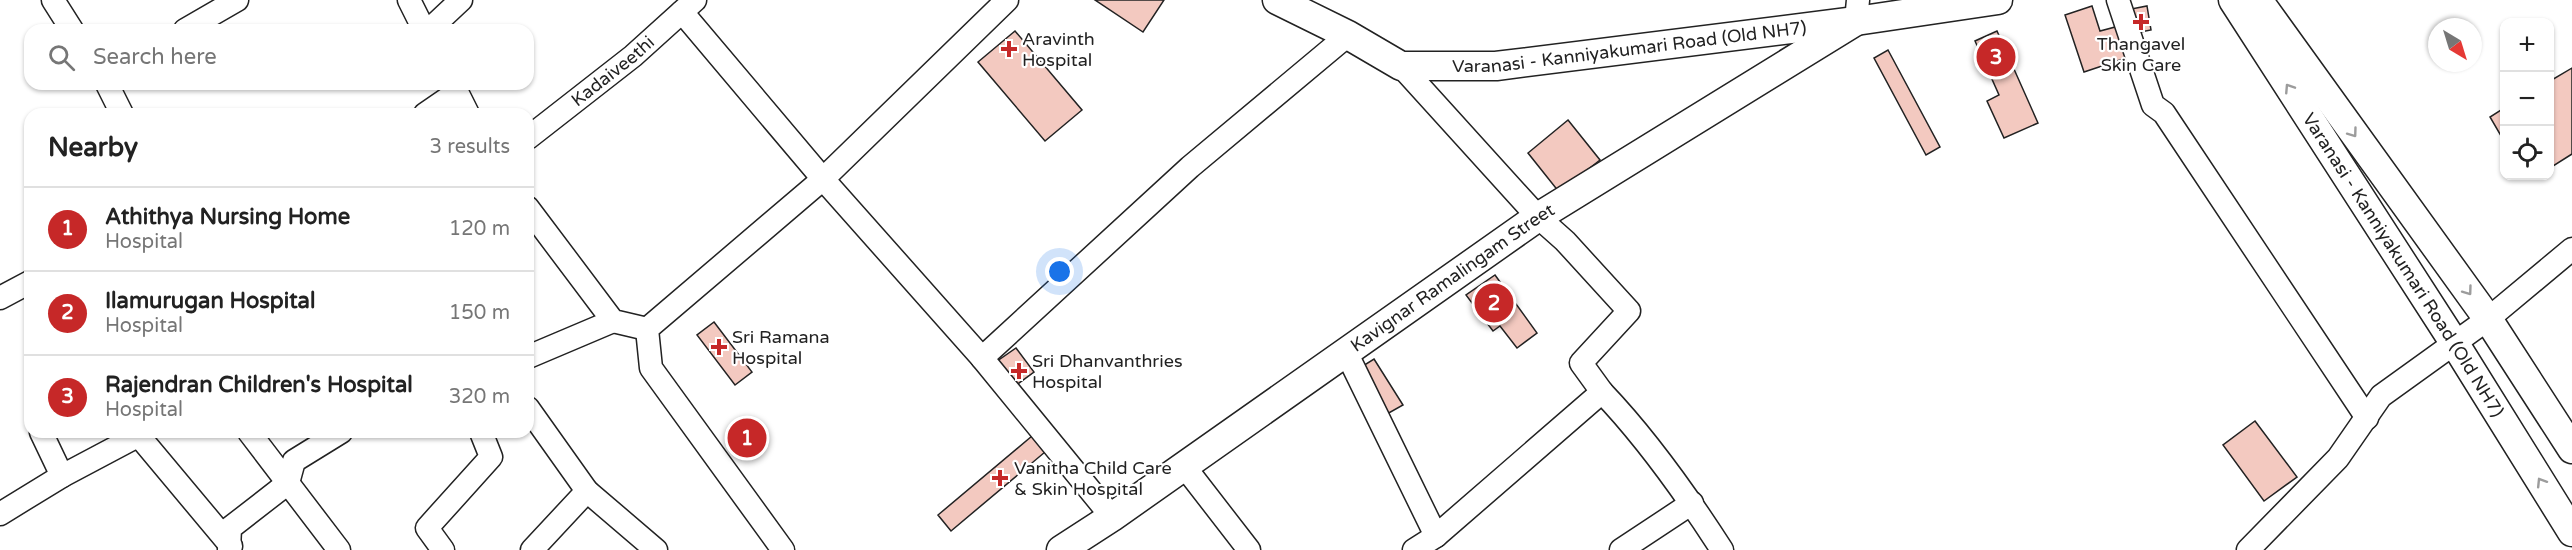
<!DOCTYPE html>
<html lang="en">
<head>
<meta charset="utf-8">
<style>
	body { margin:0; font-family:"Varela Round",sans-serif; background:#f2f2f2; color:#222 }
	.controls { position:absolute; right:18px; top:18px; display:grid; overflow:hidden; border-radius:12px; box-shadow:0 2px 4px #0004 }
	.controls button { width:54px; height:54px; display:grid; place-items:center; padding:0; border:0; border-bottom:2px solid #e0e0e0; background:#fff; color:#222; font:30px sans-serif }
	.compass { position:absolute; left:2428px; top:18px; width:54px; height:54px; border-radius:50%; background:#fff; box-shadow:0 2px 4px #0004; rotate:142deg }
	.you { position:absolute; left:1060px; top:272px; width:21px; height:21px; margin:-15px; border:4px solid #fff; border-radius:50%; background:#1a73e8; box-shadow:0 0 0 9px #1a73e833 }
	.badge { display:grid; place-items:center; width:39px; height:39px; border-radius:50%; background:#c62828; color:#fff; font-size:20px; font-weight:700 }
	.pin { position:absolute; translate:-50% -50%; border:3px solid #fff; box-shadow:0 2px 6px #0006 }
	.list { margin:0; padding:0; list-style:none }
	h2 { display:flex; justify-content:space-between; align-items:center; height:78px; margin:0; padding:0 24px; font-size:26px }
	h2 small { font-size:20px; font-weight:400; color:#767676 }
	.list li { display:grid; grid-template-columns:39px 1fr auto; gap:18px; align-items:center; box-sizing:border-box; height:84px; padding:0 24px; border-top:2px solid #e0e0e0 }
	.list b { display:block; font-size:22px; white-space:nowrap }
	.list p { margin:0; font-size:20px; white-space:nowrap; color:#767676 }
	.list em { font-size:20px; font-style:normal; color:#767676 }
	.icon { flex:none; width:33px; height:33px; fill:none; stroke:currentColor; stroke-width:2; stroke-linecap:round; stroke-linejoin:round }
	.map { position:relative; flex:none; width:2572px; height:550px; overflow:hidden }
	.search { position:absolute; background:#fff; box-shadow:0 2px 4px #0004; left:24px; top:24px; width:510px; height:66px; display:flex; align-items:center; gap:15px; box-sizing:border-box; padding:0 21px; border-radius:18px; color:#767676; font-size:22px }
	.panel { position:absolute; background:#fff; box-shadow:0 2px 4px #0004; left:24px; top:108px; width:510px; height:330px; border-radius:18px }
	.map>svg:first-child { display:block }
	.building { fill:#f3c9c0; stroke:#222; stroke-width:1.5 }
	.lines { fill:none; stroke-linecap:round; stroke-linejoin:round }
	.minor-casing { stroke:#222; stroke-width:25 }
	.major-casing { stroke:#222; stroke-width:31 }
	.minor { stroke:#fff; stroke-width:22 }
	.major { stroke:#fff; stroke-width:28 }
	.oneway { stroke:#9c9c9c }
	.poi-dot { fill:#c62828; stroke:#fff; stroke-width:2 }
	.labels { text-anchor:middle; stroke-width:4.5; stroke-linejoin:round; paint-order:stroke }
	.poi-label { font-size:18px; fill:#222; stroke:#fff; text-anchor:start }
	.street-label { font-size:18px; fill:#222; stroke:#fff }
</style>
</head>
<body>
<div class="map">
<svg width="2572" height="550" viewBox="0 0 2572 550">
	<rect width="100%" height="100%" fill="#fff"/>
	<path class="building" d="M1095,0H1164L1143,32Z
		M2092,6L2100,31L2119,26L2129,57L2084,72L2065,15Z
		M2147,6L2151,30L2130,34L2126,10Z
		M1015,31L1082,110L1045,141L978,62Z
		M1997,31L2038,123L2004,138L1987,101L1999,95L1975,41Z
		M1888,50L1940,147L1926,155L1874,58Z
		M2572,68V154L2550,168V81Z
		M2504,108V141L2490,117Z
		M1568,120L1600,160L1559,192L1528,153Z
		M1495,275L1537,333L1517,348L1500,326L1493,331L1466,295Z
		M714,322L752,372L735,385L697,335Z
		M1016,348L1034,372L1011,389L993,364Z
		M1374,359L1403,405L1387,414L1358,369Z
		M2255,421L2297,477L2264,501L2223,445Z
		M748,430L760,444L749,452L737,438Z
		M1032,436L1045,452L951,531L938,515Z"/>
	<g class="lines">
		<g class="minor-casing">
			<g id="minor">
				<path d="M53,0L72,30"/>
				<path d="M409,0L424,30"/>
				<path d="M2118,0L2153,105L2164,113L2367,418"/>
				<path d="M682,12L823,179L982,358L1112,517"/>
				<path d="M1856,21L1858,0"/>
				<path d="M185,30L237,0"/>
				<path d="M429,30L461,0"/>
				<path d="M1401,66L1538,217L1565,241L1629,311L1581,363L1602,392"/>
				<path d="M107,84L122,114"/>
				<path d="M453,84L468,114"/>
				<path d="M425,114L457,92"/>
				<path id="s1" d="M528,138L633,56L695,0"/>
				<path d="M528,208L613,321L647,329"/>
				<path d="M0,298L30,282"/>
				<path d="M1346,352L1436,536L1602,392C1648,440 1686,494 1722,550"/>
				<path d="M528,357L613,321"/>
				<path d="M982,358L1190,167L1348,35"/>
				<path d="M528,408L587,491L656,550"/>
				<path d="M41,432L62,476"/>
				<path d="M249,432L339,550"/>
				<path d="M139,436L231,546"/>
				<path d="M1184,466L1249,550"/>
				<path d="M0,514L62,476L145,432"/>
				<path d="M229,550L230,528L288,483L294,461L341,432"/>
				<path d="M443,550L427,528L491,457L481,432"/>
				<path d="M532,550L587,491"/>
				<path d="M783,550L651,368L647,329L823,179L1007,0"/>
				<path d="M1414,550L1436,536"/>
				<path d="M1621,550L1692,503"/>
				<path d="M2248,550L2338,458L2381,396L2488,319L2572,249"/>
			</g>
		</g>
		<g class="major-casing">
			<g id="major">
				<path id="s2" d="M1277,0L1348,35L1401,66H1496L1856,21L1998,0"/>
				<path id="s3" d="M2233,0L2455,344L2572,532"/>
				<path d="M2258,0L2488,319L2572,449"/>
				<path id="s4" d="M1061,550L1112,517L1538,217L1856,21"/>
			</g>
		</g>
		<use href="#minor" class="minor"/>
		<use href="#major" class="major"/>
	</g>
	<defs><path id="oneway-chevron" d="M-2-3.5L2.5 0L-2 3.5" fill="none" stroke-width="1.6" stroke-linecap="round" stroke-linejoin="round" transform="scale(1.5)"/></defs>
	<g class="oneway">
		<use href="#oneway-chevron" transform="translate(2289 88) rotate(-123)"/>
		<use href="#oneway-chevron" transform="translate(2353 133) rotate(54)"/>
		<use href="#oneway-chevron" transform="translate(2468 291) rotate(54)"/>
		<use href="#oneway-chevron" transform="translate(2541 482) rotate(-122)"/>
	</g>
	<g class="poi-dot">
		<path d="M2138 13h6v6h6v6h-6v6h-6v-6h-6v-6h6z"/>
		<path d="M1006 40h6v6h6v6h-6v6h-6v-6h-6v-6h6z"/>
		<path d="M716 338h6v6h6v6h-6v6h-6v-6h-6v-6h6z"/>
		<path d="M1016 362h6v6h6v6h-6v6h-6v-6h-6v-6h6z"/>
		<path d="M997 469h6v6h6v6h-6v6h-6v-6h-6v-6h6z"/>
	</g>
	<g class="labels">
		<g class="poi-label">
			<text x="1022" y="45">Aravinth<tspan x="1022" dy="21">Hospital</tspan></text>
			<text x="2141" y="50" text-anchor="middle">Thangavel<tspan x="2141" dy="21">Skin Care</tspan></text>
			<text x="732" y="343">Sri Ramana<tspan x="732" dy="21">Hospital</tspan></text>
			<text x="1032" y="367">Sri Dhanvanthries<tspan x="1032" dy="21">Hospital</tspan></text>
			<text x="1014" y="474">Vanitha Child Care<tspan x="1014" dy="21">&amp; Skin Hospital</tspan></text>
		</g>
		<g class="street-label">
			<text dy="6" stroke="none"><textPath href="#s2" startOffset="370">Varanasi - Kanniyakumari Road (Old NH7)</textPath></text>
			<text dy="6" stroke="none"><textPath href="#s1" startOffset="108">Kadaiveethi</textPath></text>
			<text dy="6" stroke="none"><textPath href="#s3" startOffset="315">Varanasi - Kanniyakumari Road (Old NH7)</textPath></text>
			<text dy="6" stroke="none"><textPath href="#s4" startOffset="477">Kavignar Ramalingam Street</textPath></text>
		</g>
	</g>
</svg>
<div class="controls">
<button>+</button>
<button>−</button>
<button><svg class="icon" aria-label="locate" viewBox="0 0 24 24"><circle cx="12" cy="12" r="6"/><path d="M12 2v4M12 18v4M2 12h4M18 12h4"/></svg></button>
</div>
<svg class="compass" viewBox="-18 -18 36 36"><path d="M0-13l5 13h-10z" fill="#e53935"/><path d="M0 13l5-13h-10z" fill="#767676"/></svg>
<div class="you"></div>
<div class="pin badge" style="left:747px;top:438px">1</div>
<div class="pin badge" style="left:1494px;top:303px">2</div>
<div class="pin badge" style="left:1996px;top:57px">3</div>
<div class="search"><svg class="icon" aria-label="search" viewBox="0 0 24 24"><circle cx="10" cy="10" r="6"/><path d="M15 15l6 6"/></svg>Search here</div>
<section class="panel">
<h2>Nearby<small>3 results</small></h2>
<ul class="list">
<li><span class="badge">1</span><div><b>Athithya Nursing Home</b><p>Hospital</p></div><em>120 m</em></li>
<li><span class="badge">2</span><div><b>Ilamurugan Hospital</b><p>Hospital</p></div><em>150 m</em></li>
<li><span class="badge">3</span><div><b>Rajendran Children's Hospital</b><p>Hospital</p></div><em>320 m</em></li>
</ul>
</section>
</div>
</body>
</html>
